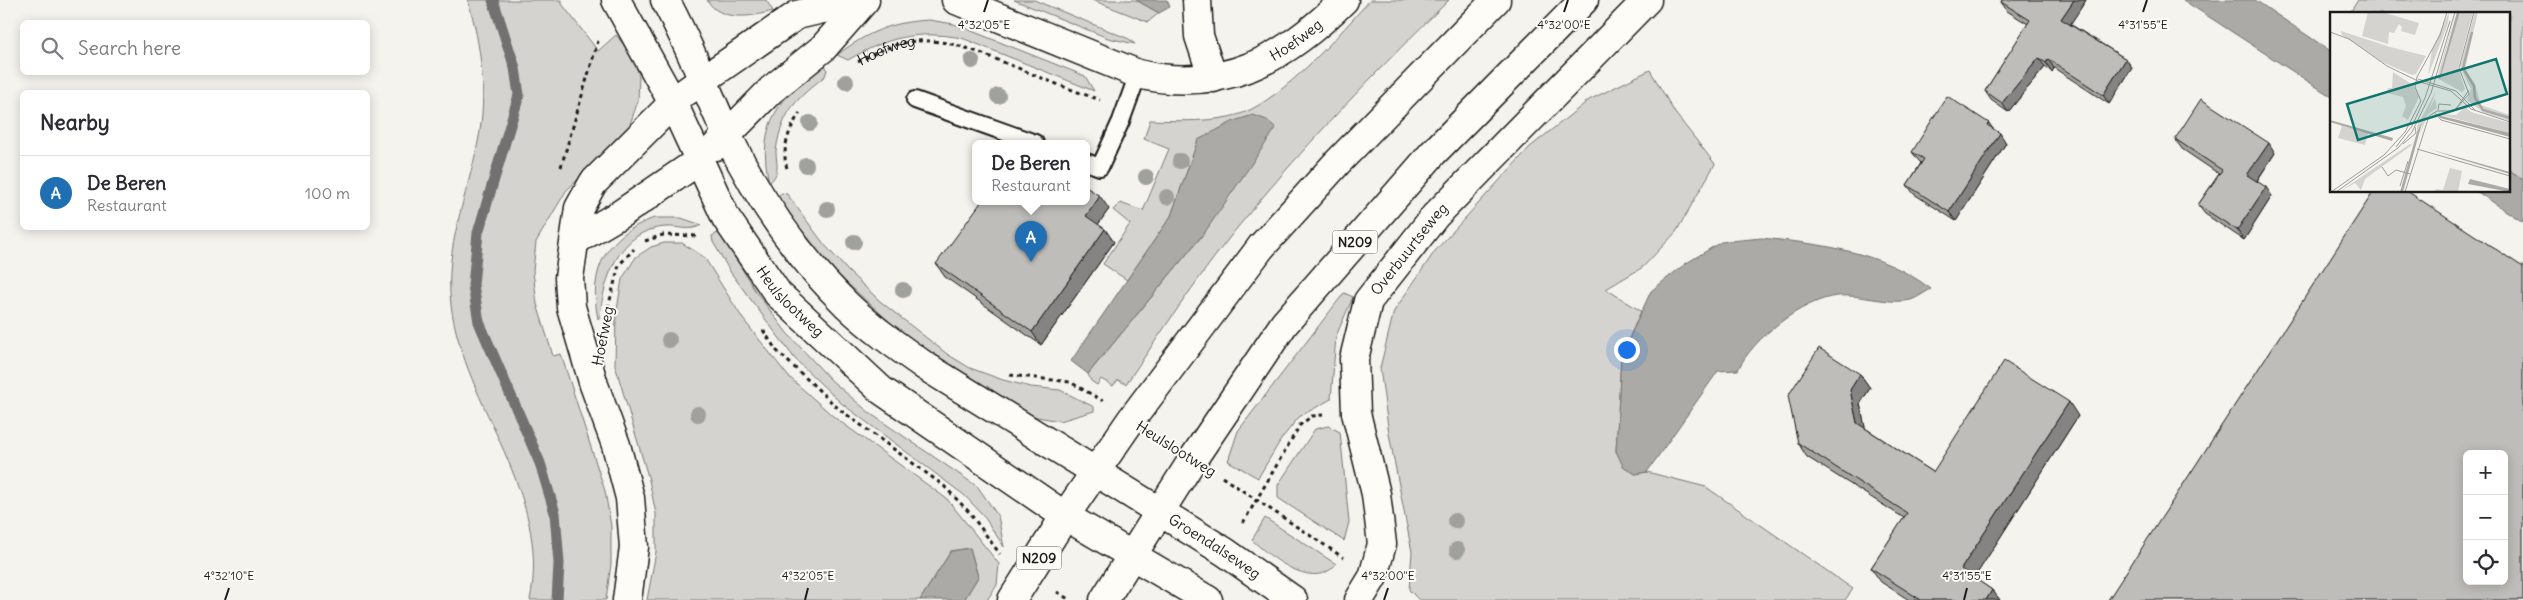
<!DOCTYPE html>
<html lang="en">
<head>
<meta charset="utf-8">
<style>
	body { margin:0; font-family:Delius,sans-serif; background:#f2f2f3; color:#2b2b33 }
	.controls { position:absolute; right:15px; bottom:15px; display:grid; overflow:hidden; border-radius:8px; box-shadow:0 2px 12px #0003 }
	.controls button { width:45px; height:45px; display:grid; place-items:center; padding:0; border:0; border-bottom:1px solid #e1e1e2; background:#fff; color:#2b2b33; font:25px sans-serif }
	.you { position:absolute; left:1626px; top:349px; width:18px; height:18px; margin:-12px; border:4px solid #fff; border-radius:50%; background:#1a73e8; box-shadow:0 0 0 8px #1a73e833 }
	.badge { display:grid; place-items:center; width:32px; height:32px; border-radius:50%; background:#1f6fb2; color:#fff; font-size:16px; font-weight:700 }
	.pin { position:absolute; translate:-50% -41px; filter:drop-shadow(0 1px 2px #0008) }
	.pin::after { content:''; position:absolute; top:26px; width:18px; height:15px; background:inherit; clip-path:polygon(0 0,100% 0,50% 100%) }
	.popup { position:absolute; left:972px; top:140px; width:118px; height:65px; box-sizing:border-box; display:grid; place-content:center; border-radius:8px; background:#fff; filter:drop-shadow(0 1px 4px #0005); font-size:16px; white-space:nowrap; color:#7c7c81 }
	.popup b { font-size:19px; color:#2b2b33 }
	.popup::after { content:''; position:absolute; left:50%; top:100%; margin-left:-10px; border:10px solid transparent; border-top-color:#fff }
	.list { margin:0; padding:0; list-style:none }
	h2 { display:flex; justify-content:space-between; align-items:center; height:65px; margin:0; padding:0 20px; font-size:21px }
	h2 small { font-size:16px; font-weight:400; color:#7c7c81 }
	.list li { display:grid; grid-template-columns:32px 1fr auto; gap:15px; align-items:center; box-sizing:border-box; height:75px; padding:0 20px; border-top:1px solid #e1e1e2 }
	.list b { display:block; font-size:19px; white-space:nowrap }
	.list p { margin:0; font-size:16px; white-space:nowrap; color:#7c7c81 }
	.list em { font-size:16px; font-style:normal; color:#7c7c81 }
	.icon { flex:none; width:28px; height:28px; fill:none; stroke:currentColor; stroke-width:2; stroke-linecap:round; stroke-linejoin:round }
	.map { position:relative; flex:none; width:2523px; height:600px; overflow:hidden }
	.search { position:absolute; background:#fff; box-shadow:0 2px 12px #0003; left:20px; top:20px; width:350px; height:55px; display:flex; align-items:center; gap:12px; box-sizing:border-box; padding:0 18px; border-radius:8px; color:#7c7c81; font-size:19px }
	.panel { position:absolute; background:#fff; box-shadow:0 2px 12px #0003; left:20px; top:90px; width:350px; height:140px; border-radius:8px }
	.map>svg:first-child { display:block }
	.green { fill:#d4d3cf; stroke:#787876 }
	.water { fill:#abaaa6; stroke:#72716f }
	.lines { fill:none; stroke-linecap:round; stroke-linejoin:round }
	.stream { stroke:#72716f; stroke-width:11 }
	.service-casing { stroke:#1c1c1c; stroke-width:20 }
	.minor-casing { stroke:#1c1c1c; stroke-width:31 }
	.tertiary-casing { stroke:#1c1c1c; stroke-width:31 }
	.primary-casing { stroke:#1c1c1c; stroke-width:31 }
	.path { stroke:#1c1c1c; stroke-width:3; stroke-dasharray:4 4; stroke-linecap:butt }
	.service { stroke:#fdfcf7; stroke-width:16 }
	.minor { stroke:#fdfcf7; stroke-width:28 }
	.tertiary { stroke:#fdfcf7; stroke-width:28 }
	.primary { stroke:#fdfcf7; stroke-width:28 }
	.tree { fill:#a0a09d }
	.wall { fill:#a3a3a0; stroke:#1c1c1c }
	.shaded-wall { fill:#858482; stroke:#1c1c1c }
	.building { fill:#bebdba; stroke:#1c1c1c; fill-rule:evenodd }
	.ticks { fill:none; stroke:#1c1c1c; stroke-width:2 }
	.labels { text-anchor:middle; stroke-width:4; stroke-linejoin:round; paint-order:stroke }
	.shield { fill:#fdfcf7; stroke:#605f5e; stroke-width:1 }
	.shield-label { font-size:14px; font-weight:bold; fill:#1c1c1c }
	.street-label { font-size:15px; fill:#1c1c1c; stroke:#fdfcf7 }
	.inset-river { fill:none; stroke:#abaaa6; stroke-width:2.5 }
	.inset-road { fill:none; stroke:#9e9d9a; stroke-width:1 }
	.view { fill:#0f766e; fill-opacity:0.15; stroke:#0f766e; stroke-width:2.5 }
	.inset-edge { fill:none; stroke:#1c1c1c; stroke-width:2.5 }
	.ticks-label { font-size:12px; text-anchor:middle; fill:#1c1c1c; stroke:#fdfcf7; stroke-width:4; stroke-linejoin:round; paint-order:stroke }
</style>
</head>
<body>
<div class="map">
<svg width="2523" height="600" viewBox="0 0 2523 600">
	<rect width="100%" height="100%" fill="#f4f3ee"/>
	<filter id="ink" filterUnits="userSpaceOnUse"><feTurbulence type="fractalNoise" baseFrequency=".02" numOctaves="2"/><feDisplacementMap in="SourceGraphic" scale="10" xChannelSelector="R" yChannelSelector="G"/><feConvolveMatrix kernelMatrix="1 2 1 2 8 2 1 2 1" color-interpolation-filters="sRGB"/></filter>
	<g filter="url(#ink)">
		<path class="green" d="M468,0H562V4L598,51L616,35L634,57L639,76L638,101L628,130L566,191L536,242L533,271L537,304L553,356L561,354L605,491L611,526V564L606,600H530C552,493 464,406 451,305C444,247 467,197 478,142C488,94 481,46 468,0Z
			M707,0H766L773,11C751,17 720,22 707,0Z
			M1014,0H1034L1129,39L1135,44L1108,38Z
			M1092,0H1136L1159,13L1148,22Z
			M1370,0H1449C1373,74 1300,150 1233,233C1195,281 1161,333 1126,384L1118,380L1113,386L1101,379L1097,385L1091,381L1088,374L1205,232L1198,140L1171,216L1127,280L1103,264L1130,224L1113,210L1120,203L1143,211L1169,149L1144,139L1150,120C1180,121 1226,123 1252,109C1293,87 1339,35 1370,0Z
			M2358,0H2523V179L2509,170V14H2349Z
			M929,20L954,24L1085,76L1094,91L962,38C916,30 888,37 848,60L837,55C868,32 891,22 929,20Z
			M825,64L827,70L825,76C809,89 792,102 784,121C780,130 777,142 776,151C776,164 781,173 769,183C756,123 779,98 825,64Z
			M1650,70L1675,113L1715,164L1676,232L1643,267L1606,289L1641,311L1621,357L1616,452L1635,474L1647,472L1706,487L1853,589L1845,600H1419L1409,590L1412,552L1389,434L1380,368L1394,311L1435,251L1530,147L1589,100Z
			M782,193L787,194L824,244L848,271L881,302L947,354L970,368L1003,380L1031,387L1060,390L1094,407V411L1060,421L1037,417L1015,409L934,356L892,324L836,273L776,197Z
			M654,218H681L702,225C688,232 680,226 665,227C619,230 604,278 600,316L598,319C588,270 606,235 654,218Z
			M718,233L724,238L754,289L787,333L832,381L871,414L978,487L998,516L1004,547L983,515L964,495L841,403L795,359L731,273L713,242L712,236Z
			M664,243H682L704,257L743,319L788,376L834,417L947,499L999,564L997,585L987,600H964L978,577L970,548L951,551L920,600H647L656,552V514L649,480L615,365L616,316L622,279L636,257L651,247Z
			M1344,293L1353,297L1336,336L1331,399L1299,417L1282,438L1258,478L1228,461L1238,431Z
			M1328,426L1340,432L1349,522L1344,541L1278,498V485L1315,429Z
			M1265,518L1336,564C1314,592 1270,557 1252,540Z"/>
		<path class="water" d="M1136,0H1167L1170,7L1159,13Z
			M2183,0H2255L2332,52V97Z
			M1253,115L1267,120L1276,128L1205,232L1088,374L1071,361L1171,216L1198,140L1234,121Z
			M2509,170L2523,179V222L2476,191H2509Z
			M1761,238C1822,244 1881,251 1931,289C1925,292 1917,298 1911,300C1887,305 1861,294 1837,296C1802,300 1752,339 1738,370L1718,371L1647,472L1635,474L1623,466L1616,451L1621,356L1651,291L1685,264L1721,242Z
			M970,548L978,577L964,600H920L951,551Z"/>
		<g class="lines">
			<path class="stream" d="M493,0L515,68L519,95L478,233L473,285L479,322L540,463L555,513L559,563L557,600"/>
			<g class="service-casing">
				<path id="service" d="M915,100L1035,143
					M1086,162L1100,167L1121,121L1138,74"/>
			</g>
			<g class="minor-casing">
				<g id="minor">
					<path d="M1197,0L1199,36L1213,78"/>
					<path d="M576,240L622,213L700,160"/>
					<path d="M627,600L634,547L630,498L616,445L594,385L571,307L569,278L579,208L593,183L673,103"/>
					<path id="s2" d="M1359,600L1373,577L1382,544L1376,494L1356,413L1354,359L1368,301L1435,216L1647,0"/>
				</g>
			</g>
			<g class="tertiary-casing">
				<g id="tertiary">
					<path id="s3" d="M616,0L673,103L726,218L778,294L881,390L1065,516L1208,600"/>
					<path id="s4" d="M665,0C689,43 706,90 727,135C758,198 797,256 847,305C871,328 898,347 925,366L1225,552L1293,600"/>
					<path id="s5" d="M956,0L1138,74C1223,94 1285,59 1344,0"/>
					<path d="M687,91L797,15L861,0"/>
					<path d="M716,146L771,90L823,48L865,0"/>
				</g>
			</g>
			<g class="primary-casing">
				<path id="primary" d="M1012,600L1065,516L1131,420L1261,247L1336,164L1496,0
					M1104,600L1193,459L1284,324L1433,153L1584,0"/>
			</g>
			<g class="path">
				<path id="s1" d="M858,62C873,54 891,45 908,42C948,36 982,54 1018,68C1045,80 1072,90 1100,100"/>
				<path d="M561,167L598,41"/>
				<path d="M787,168C781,151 789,128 800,113"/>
				<path d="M645,241L663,235L698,236"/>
				<path d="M608,308L619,265L634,249"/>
				<path d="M763,330L777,351L839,409L944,486L969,512L1000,554"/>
				<path d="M1010,375L1070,382L1103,401"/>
				<path d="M1222,477L1344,558"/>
				<path d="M1243,523L1300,425L1312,416L1323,415"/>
				<path d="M1057,592L1070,600"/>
			</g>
			<use href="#service" class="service"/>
			<use href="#minor" class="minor"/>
			<use href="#tertiary" class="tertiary"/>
			<use href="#primary" class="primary"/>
		</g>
		<g class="tree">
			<circle cx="972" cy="61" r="8"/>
			<circle cx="846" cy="82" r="8"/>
			<circle cx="998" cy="96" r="8"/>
			<circle cx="810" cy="123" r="8"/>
			<circle cx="1180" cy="161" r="8"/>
			<circle cx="806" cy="165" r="8"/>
			<circle cx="1146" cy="177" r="8"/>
			<circle cx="1167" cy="197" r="8"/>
			<circle cx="827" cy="209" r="8"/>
			<circle cx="854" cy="242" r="8"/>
			<circle cx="903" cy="290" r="8"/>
			<circle cx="669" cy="340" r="8"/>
			<circle cx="698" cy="414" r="8"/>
			<circle cx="1455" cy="521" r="8"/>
			<circle cx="1457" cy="550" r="8"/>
		</g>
		<path class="wall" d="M2002,0H2086L2070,24L2126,59L2132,68L2109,104L2054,68L2052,72L2045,67L2008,112L1991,100L1985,91L2028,24L2007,11L2001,2Z
			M1989,123L1993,129L2006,143L1956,221L1914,194L1907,185L1921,163L1919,161L1912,152Z
			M2175,139L2275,153L2257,181L2272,196L2244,240L2205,214L2198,205L2219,174L2182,149Z
			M1109,209L1098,224L1114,242L1041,345L945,277L936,264Z
			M1860,374L1870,388L1860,404L1865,428L1933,472L2078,416L1974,578L1992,590L2000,600H1909L1881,582L1871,568L1904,518L1807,457L1798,443Z"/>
		<path class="shaded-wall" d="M2074,0H2086L2068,28L2061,19Z
			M2039,58L2045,67L2008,112L2002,103Z
			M2048,59L2054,68L2052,72L2046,63Z
			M2126,59L2132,68L2109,104L2103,95Z
			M2000,133L2006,143L1956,221L1949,212Z
			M2269,143L2275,153L2254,185L2247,175Z
			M2266,187L2272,196L2244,240L2237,230Z
			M1100,196L1109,209L1095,229L1086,216Z
			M1105,229L1114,242L1041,345L1032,332Z
			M1860,374L1870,388L1860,404L1867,436L1857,423L1850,390Z
			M2069,402L2078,416L1971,583L1961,569Z
			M1992,590L2000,600H1986Z"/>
		<path class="building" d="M2002,0H2074L2061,19L2126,59L2103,95L2048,59L2046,63L2039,58L2002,103L1985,91L2030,20L2001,2Z
			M1947,96L1989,123L1987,125L2000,133L1949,212L1907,185L1924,159L1912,152Z
			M2201,99L2269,143L2247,175L2266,187L2237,230L2198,205L2222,170L2175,139Z
			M1086,187L1100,196L1086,216L1105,229L1032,332L936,264L982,201H1086Z
			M2374,191H2407L2523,267V600H2108ZM2467,454H2504V581H2467Z
			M1819,348L1860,374L1850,390L1857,423L1933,472L2004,361L2069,402L1961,569L1992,590L1986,600H1921L1871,568L1907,513L1798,443L1788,396Z"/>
	</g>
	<path class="ticks" d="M984,12L988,0M1564,12L1568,0M2143,12L2147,0M225,600L229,588M805,600L808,588M1384,600L1388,588M1964,600L1967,588"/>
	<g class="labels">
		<g class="shield">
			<rect x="1332.5" y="230.5" width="45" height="23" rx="4"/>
			<rect x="1016.5" y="546.5" width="45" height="23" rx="4"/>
		</g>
		<g class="shield-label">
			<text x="1355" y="247">N209</text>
			<text x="1039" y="563">N209</text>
		</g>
		<g class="street-label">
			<text dy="5" stroke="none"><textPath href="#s5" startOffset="364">Hoefweg</textPath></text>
			<text dy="5" stroke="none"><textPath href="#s1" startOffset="31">Hoefweg</textPath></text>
			<text dy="5" stroke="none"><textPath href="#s2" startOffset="375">Overbuurtseweg</textPath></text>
			<text dy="5" stroke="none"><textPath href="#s3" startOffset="350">Heulslootweg</textPath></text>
			<text transform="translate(603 336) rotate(-79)" y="5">Hoefweg</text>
			<text transform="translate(1176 449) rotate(32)" y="5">Heulslootweg</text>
			<text dy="5" stroke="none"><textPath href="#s4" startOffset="798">Groendalseweg</textPath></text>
		</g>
	</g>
	<g transform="translate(2330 12)">
		<rect width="180" height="180" fill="#f4f3ee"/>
		<path d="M38,0H52L89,11L85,23L71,19L72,15L69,12L64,21L59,20L58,32L32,24ZM119,0L118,11L98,64L102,38ZM126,0L109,66L130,0H143L128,56L135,77L132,80L107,66ZM145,0H148L135,57L145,72L151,93L180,103V109L154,101L137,88L141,77L130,54ZM11,19L60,35L96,44L86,62L82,63L54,51L12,23ZM63,60L83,73L89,85L78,108L72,104L76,94L73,85L57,81L58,76H62ZM106,79L99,98L105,86L107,96L98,102L89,125L93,112L87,120V114ZM135,95L141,100L180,111V121L108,102L126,103ZM12,114L38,121L35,133L8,126ZM80,132L82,133L35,167L31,178L25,171L9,180ZM120,156L132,159L128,180H105L106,177L113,178Z" fill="#d4d3cf"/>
		<path d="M127,0H130L110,67L109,66ZM108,103L180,121V125L110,106ZM0,108L63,126L62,129L0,110ZM92,111L73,180H70L87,120ZM99,137L180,160V162L133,148ZM140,167L180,177V180L138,172Z" fill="#abaaa6"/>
		<path class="inset-river" d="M142,20L133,56L144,74L145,86L153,98L180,106"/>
		<path class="inset-road" d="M0,20L19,27L57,54L90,70L121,79L141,97L180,110M88,67L126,79L145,98M126,97L139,78M108,98L109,92L121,93M104,100L111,108L180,127M73,132L86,121L85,115M66,135L82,114L95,86L120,9M87,137L180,164M52,155L58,164L66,158L80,162M70,174L78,149M1,180L54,143L75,120L91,89L85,75L87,65L110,23L117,0M6,180L68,136L82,120L101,81L125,0M75,180L99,104L107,99H124L139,82L129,56L144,0"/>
		<path class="view" d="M166,47L177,82L28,128L17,92Z"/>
		<rect width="180" height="180" class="inset-edge"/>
	</g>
	<g class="ticks-label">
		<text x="984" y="29">4°32'05"E</text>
		<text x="1564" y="29">4°32'00"E</text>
		<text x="2143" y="29">4°31'55"E</text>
		<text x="229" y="580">4°32'10"E</text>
		<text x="808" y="580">4°32'05"E</text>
		<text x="1388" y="580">4°32'00"E</text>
		<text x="1967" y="580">4°31'55"E</text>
	</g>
</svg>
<div class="controls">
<button>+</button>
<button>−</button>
<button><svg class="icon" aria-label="locate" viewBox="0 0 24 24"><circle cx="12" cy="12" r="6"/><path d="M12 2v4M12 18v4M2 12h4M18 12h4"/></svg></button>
</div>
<div class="you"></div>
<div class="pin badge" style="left:1031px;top:262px">A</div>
<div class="popup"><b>De Beren</b>Restaurant</div>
<div class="search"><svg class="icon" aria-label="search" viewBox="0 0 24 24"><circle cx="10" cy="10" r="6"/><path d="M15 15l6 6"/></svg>Search here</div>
<section class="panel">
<h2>Nearby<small></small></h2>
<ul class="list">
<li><span class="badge">A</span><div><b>De Beren</b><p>Restaurant</p></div><em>100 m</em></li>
</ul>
</section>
</div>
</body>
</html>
